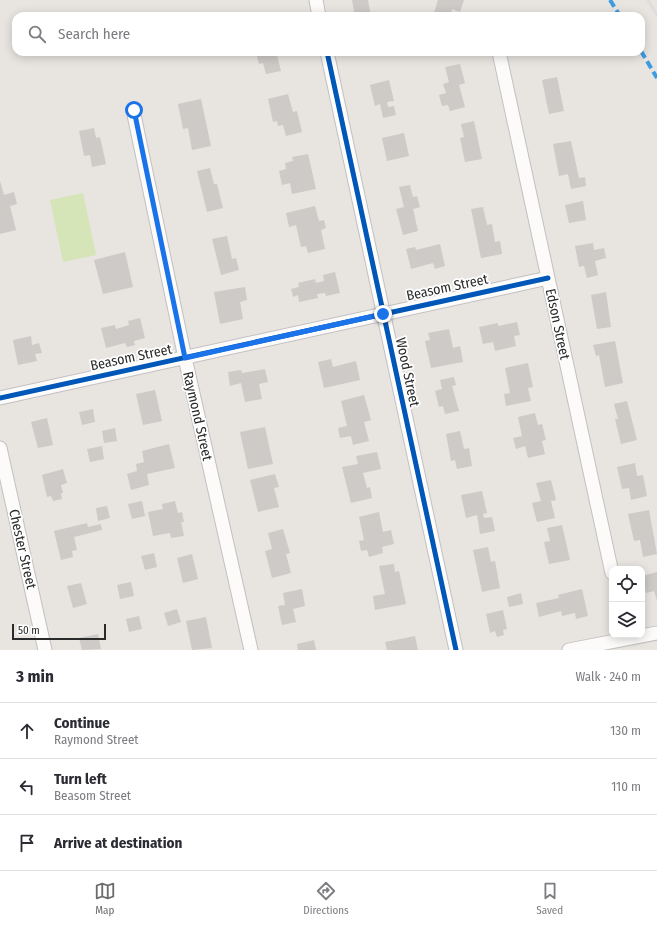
<!DOCTYPE html>
<html lang="en">
<head>
<meta charset="utf-8">
<style>
	body { margin:0; font-family:"Fira Sans Condensed",sans-serif; background:#f2f2f3; color:#2b2b33 }
	.controls { position:absolute; right:12px; bottom:12px; display:grid; overflow:hidden; border-radius:8px; box-shadow:0 2px 10px #0003 }
	.controls button { width:36px; height:36px; display:grid; place-items:center; padding:0; border:0; border-bottom:1px solid #e1e1e2; background:#fff; color:#2b2b33; font:20px sans-serif }
	.scale { position:absolute; left:12px; bottom:10px; width:94px; box-sizing:border-box; padding-left:4px; border:2px solid #2a2a2a; border-top:0; font-size:11px; line-height:14px; white-space:nowrap; color:#2a2a2a; -webkit-text-stroke:3px #fff; paint-order:stroke }
	.stop { position:absolute; width:12px; height:12px; margin:-9px; border:3px solid #1a73e8; border-radius:50%; background:#fff }
	.stop.end { background:#1a73e8; border-color:#fff; box-shadow:0 1px 4px #0008 }
	.list { margin:0; padding:0; list-style:none }
	h2 { display:flex; justify-content:space-between; align-items:center; height:52px; margin:0; padding:0 16px; font-size:17px }
	h2 small { font-size:13px; font-weight:400; color:#7c7c81 }
	.list li { display:grid; grid-template-columns:26px 1fr auto; gap:12px; align-items:center; box-sizing:border-box; height:56px; padding:0 16px; border-top:1px solid #e1e1e2 }
	.list b { display:block; font-size:15px; white-space:nowrap }
	.list p { margin:0; font-size:13px; white-space:nowrap; color:#7c7c81 }
	.list em { font-size:13px; font-style:normal; color:#7c7c81 }
	.icon { flex:none; width:22px; height:22px; fill:none; stroke:currentColor; stroke-width:2; stroke-linecap:round; stroke-linejoin:round }
	.map { position:relative; flex:none; width:657px; height:650px; overflow:hidden }
	.search { position:absolute; background:#fff; box-shadow:0 2px 10px #0003; left:12px; right:12px; top:12px; height:44px; display:flex; align-items:center; gap:10px; box-sizing:border-box; padding:0 14px; border-radius:12px; color:#7c7c81; font-size:15px }
	.sheet { height:220px; background:#fff }
	nav { display:flex; justify-content:space-around; align-items:center; box-sizing:border-box; height:56px; border-top:1px solid #e1e1e2; background:#fff; font-size:11px; color:#7c7c81 }
	nav a { display:grid; justify-items:center; gap:2px }
	nav .on { color:#6c6b6a }
	.map>svg:first-child { display:block }
	.pitch { fill:#d5e5b8 }
	.building { fill:#cdcac7 }
	.lines { fill:none; stroke-linecap:round; stroke-linejoin:round }
	.minor-casing { stroke:#c2c0c1; stroke-width:15 }
	.minor { stroke:#fcfbfa; stroke-width:13 }
	.rail { stroke:#deddde; stroke-width:3 }
	.quiet { stroke:#3d9ce1; stroke-width:4; stroke-dasharray:8 4; stroke-linecap:butt }
	.cycleway-casing { stroke:#fff; stroke-width:8 }
	.cycleway { stroke:#0057b8; stroke-width:5 }
	.route { stroke:#1a73e8; stroke-width:5 }
	.labels { text-anchor:middle; stroke-width:3.5; stroke-linejoin:round; paint-order:stroke }
	.street-label { font-size:14px; fill:#2a2a2a; stroke:#fff }
</style>
</head>
<body>
<div class="map">
<svg width="657" height="650" viewBox="0 0 657 650">
	<rect width="100%" height="100%" fill="#e8e4e0"/>
	<path class="pitch" d="M83,193L96,255L63,262L50,200Z"/>
	<path class="building" d="M352,0H368L371,16H355Z
		M438,0H464L460,12L452,9L451,14L455,16H433Z
		M256,52H287V53L277,55L281,71L266,74L263,63L259,64Z
		M460,64L465,83L459,85L465,107L450,111L448,105L442,106L439,95L446,93L443,84L449,82L445,67Z
		M557,77L564,111L549,114L542,80Z
		M389,80L394,101L387,102L388,107L394,106L396,115L383,118L380,104L375,106L370,85Z
		M288,94L293,112L297,111L302,132L286,136L283,125L278,126L277,121L273,122L268,99Z
		M201,99L211,146L192,150L188,128L183,129L178,104Z
		M474,121L482,159L465,162L460,138L464,137L461,124Z
		M94,128L96,138L100,137L106,164L92,167L90,155L84,156L79,131Z
		M404,133L409,156L387,161L382,138Z
		M571,141L579,178L585,177L586,186L571,189L568,174L559,176L553,144Z
		M308,154L316,189L292,194L290,183L282,185L279,171L286,169L285,163L293,161L292,157Z
		M210,168L214,184H217L223,208L207,212L197,171Z
		M0,181L4,195L14,192L17,204L10,206L16,230L0,234Z
		M410,185L413,197L417,196L420,207L413,209L418,231L403,235L396,209L404,207L399,187Z
		M583,201L586,220L569,223L565,205Z
		M315,206L319,221L324,220L326,228L321,230L325,249L308,253L306,246L301,247L296,225L289,227L286,213Z
		M483,207L487,225L492,224L495,242L500,241L502,254L481,258L471,209Z
		M227,236L232,259L236,258L239,270L221,275L212,239Z
		M593,243L594,250L604,248L606,258L595,261L598,275L587,278L584,266L579,267L575,246Z
		M440,244L445,266L435,269L433,263L411,269L406,249L415,247L416,250Z
		M125,252L133,287L103,294L94,260Z
		M335,272L340,293L326,296L325,293L317,294L318,298L299,302L298,295L293,297L291,289L299,287L298,283L315,279L316,283L324,281L323,275Z
		M245,287L247,300L240,302L243,319L220,324L214,292Z
		M606,292L611,327L597,329L591,295Z
		M140,318L145,338L134,341L135,345L127,347L125,343L106,348L101,328L115,325L116,329L129,325L128,321Z
		M517,322L520,335L514,336L516,346L495,351L493,342L483,344L479,327L498,323V326Z
		M449,329L453,348L460,346L463,362L431,368L425,341L430,340L428,333Z
		M31,336L32,345L39,343L42,353L35,354L37,361L18,365L13,340Z
		M615,341L623,383L605,387L599,355L596,356L593,345Z
		M331,359L333,367L356,361L360,380L324,388L318,362Z
		M528,363L533,387L528,388L531,401L506,406L504,394L510,393L505,368Z
		M265,369L268,382L259,384L262,399L245,402L241,383L230,386L228,372L241,370L242,373Z
		M454,377L456,385L452,386L459,411L445,414L443,406L439,407L435,391L442,389L440,380Z
		M155,390L162,421L143,425L136,394Z
		M364,395L371,420L364,422L369,441L353,445L351,436L340,438L338,428L347,426L341,401Z
		M627,401L637,440L621,444L615,419H618L614,404Z
		M93,409L95,422L82,425L79,412Z
		M535,413L538,425L542,424L546,440L542,441L545,454L528,458L525,446L516,449L513,438L522,436L518,417Z
		M47,418L53,445L38,448L31,422Z
		M265,427L273,464L248,469L240,432Z
		M115,428L117,441L104,443L102,431Z
		M460,431L464,449L469,448L472,466L457,469L455,460L451,461L446,434Z
		M169,444L175,468L147,474L149,485L131,490L127,474L137,471L136,464L144,462L142,451Z
		M102,446L104,459L90,462L87,449Z
		M377,452L381,469L363,473L367,488L370,487L372,498L351,503L342,467L358,464L356,456Z
		M635,463L637,476L643,475L647,496L631,500L629,488L622,489L617,467Z
		M63,469L67,483L61,485L63,493H61L62,499L53,501L51,496L47,497L42,475Z
		M275,474L279,487L274,488L279,507L258,512L250,480Z
		M551,480L556,500L551,501L555,518L537,522L532,503L541,501L536,483Z
		M482,491L487,513L483,514L484,518L492,517L495,531L480,534L477,515L466,518L461,495Z
		M142,501L145,516L132,519L128,504Z
		M175,501L178,513L182,512L184,522H181L184,536L171,538L170,533L153,536L148,512L163,509L162,504Z
		M107,506L110,518L98,521L96,508Z
		M649,510L657,554L643,557L640,540L634,541L628,514Z
		M379,512L383,532L391,530L394,544L382,547L383,553L369,557L367,550L361,551L359,541L364,540L359,517Z
		M87,523L88,527L101,524L102,530L74,537L77,550L72,551L73,557L61,560L54,531Z
		M562,525L570,560L549,564L544,542L550,541L547,528Z
		M283,529L290,553L286,554L291,573L272,578L265,551L272,549L268,533Z
		M488,547L491,562L495,561L500,588L482,592L473,550Z
		M154,553L157,567L145,570L141,556Z
		M192,554L198,579L183,583L177,558Z
		M394,564L395,572L399,571L406,604L375,610L373,596L385,594L379,566Z
		M657,572V601L654,591L646,593L642,576Z
		M131,582L134,596L120,599L117,585Z
		M81,583L87,604L73,608L67,586Z
		M302,589L305,606L293,609L296,622L282,625L278,606L285,605L283,593Z
		M582,589L588,616L576,619L575,613L562,616L561,611L539,617L536,603L559,598L558,595Z
		M521,593L523,604L509,607L507,597Z
		M177,609L181,622L168,626L164,613Z
		M503,610L507,629L503,630L504,635L497,637L495,631L490,633L486,614Z
		M139,616L142,629L129,632L126,619Z
		M206,617L212,648L192,650L186,621Z
		M98,634L101,649L82,650L79,638Z
		M415,636L418,650H387L385,642Z
		M314,640L316,650H298L297,644Z"/>
	<g class="lines">
		<g class="minor-casing">
			<path id="minor" d="M316,0L319,16
				M327,52L456,650
				M499,52L612,573
				M133,110L185,358L251,650
				M0,398L548,278
				M0,448L45,650
				M569,650L657,633"/>
		</g>
		<use href="#minor" class="minor"/>
		<path class="rail" d="M648,0L657,15"/>
		<path class="quiet" d="M610,0L620,16
			M641,51L657,78"/>
		<g class="cycleway-casing">
			<path id="cycleway" d="M327,52L456,650
				M0,398L548,278"/>
		</g>
		<use href="#cycleway" class="cycleway"/>
	</g>
	<g class="lines">
		<path class="route" d="M134,110L185,358L383,314"/>
	</g>
	<g class="labels">
		<g class="street-label">
			<text transform="translate(447 287) rotate(-12)" y="5">Beasom Street</text>
			<text transform="translate(558 324) rotate(78)" y="5">Edson Street</text>
			<text transform="translate(131 357) rotate(-12)" y="5">Beasom Street</text>
			<text transform="translate(408 372) rotate(78)" y="5">Wood Street</text>
			<text transform="translate(198 416) rotate(77)" y="5">Raymond Street</text>
			<text transform="translate(23 549) rotate(77)" y="5">Chester Street</text>
		</g>
	</g>
</svg>
<div class="controls">
<button><svg class="icon" aria-label="locate" viewBox="0 0 24 24"><circle cx="12" cy="12" r="6"/><path d="M12 2v4M12 18v4M2 12h4M18 12h4"/></svg></button>
<button><svg class="icon" aria-label="layers" viewBox="0 0 24 24"><path d="M12 4l9 5-9 5-9-5zM3 14l9 5 9-5"/></svg></button>
</div>
<div class="scale">50 m</div>
<div class="stop" style="left:134px;top:110px"></div>
<div class="stop end" style="left:383px;top:314px"></div>
<div class="search"><svg class="icon" aria-label="search" viewBox="0 0 24 24"><circle cx="10" cy="10" r="6"/><path d="M15 15l6 6"/></svg>Search here</div>
</div>
<section class="sheet">
<h2>3 min<small>Walk · 240 m</small></h2>
<ul class="list">
<li><svg class="icon" aria-label="ahead" viewBox="0 0 24 24"><path d="M12 20V5M6 11l6-6 6 6"/></svg><div><b>Continue</b><p>Raymond Street</p></div><em>130 m</em></li>
<li><svg class="icon" aria-label="left" viewBox="0 0 24 24"><path d="M17 20v-9H6M10 6l-5 5 5 5"/></svg><div><b>Turn left</b><p>Beasom Street</p></div><em>110 m</em></li>
<li><svg class="icon" aria-label="arrive" viewBox="0 0 24 24"><path d="M6 21V4h12l-3 4 3 4H6"/></svg><div><b>Arrive at destination</b></div></li>
</ul>
</section>
<nav>
<a class="on"><svg class="icon" aria-label="map" viewBox="0 0 24 24"><path d="M3 6l6-2 6 2 6-2v14l-6 2-6-2-6 2zM9 4v14M15 6v14"/></svg>Map</a>
<a><svg class="icon" aria-label="directions" viewBox="0 0 24 24"><path d="M12 3l9 9-9 9-9-9zM9 14v-3h6M13 9l2 2-2 2"/></svg>Directions</a>
<a><svg class="icon" aria-label="saved" viewBox="0 0 24 24"><path d="M7 4h10v16l-5-4-5 4z"/></svg>Saved</a>
</nav>
</body>
</html>
